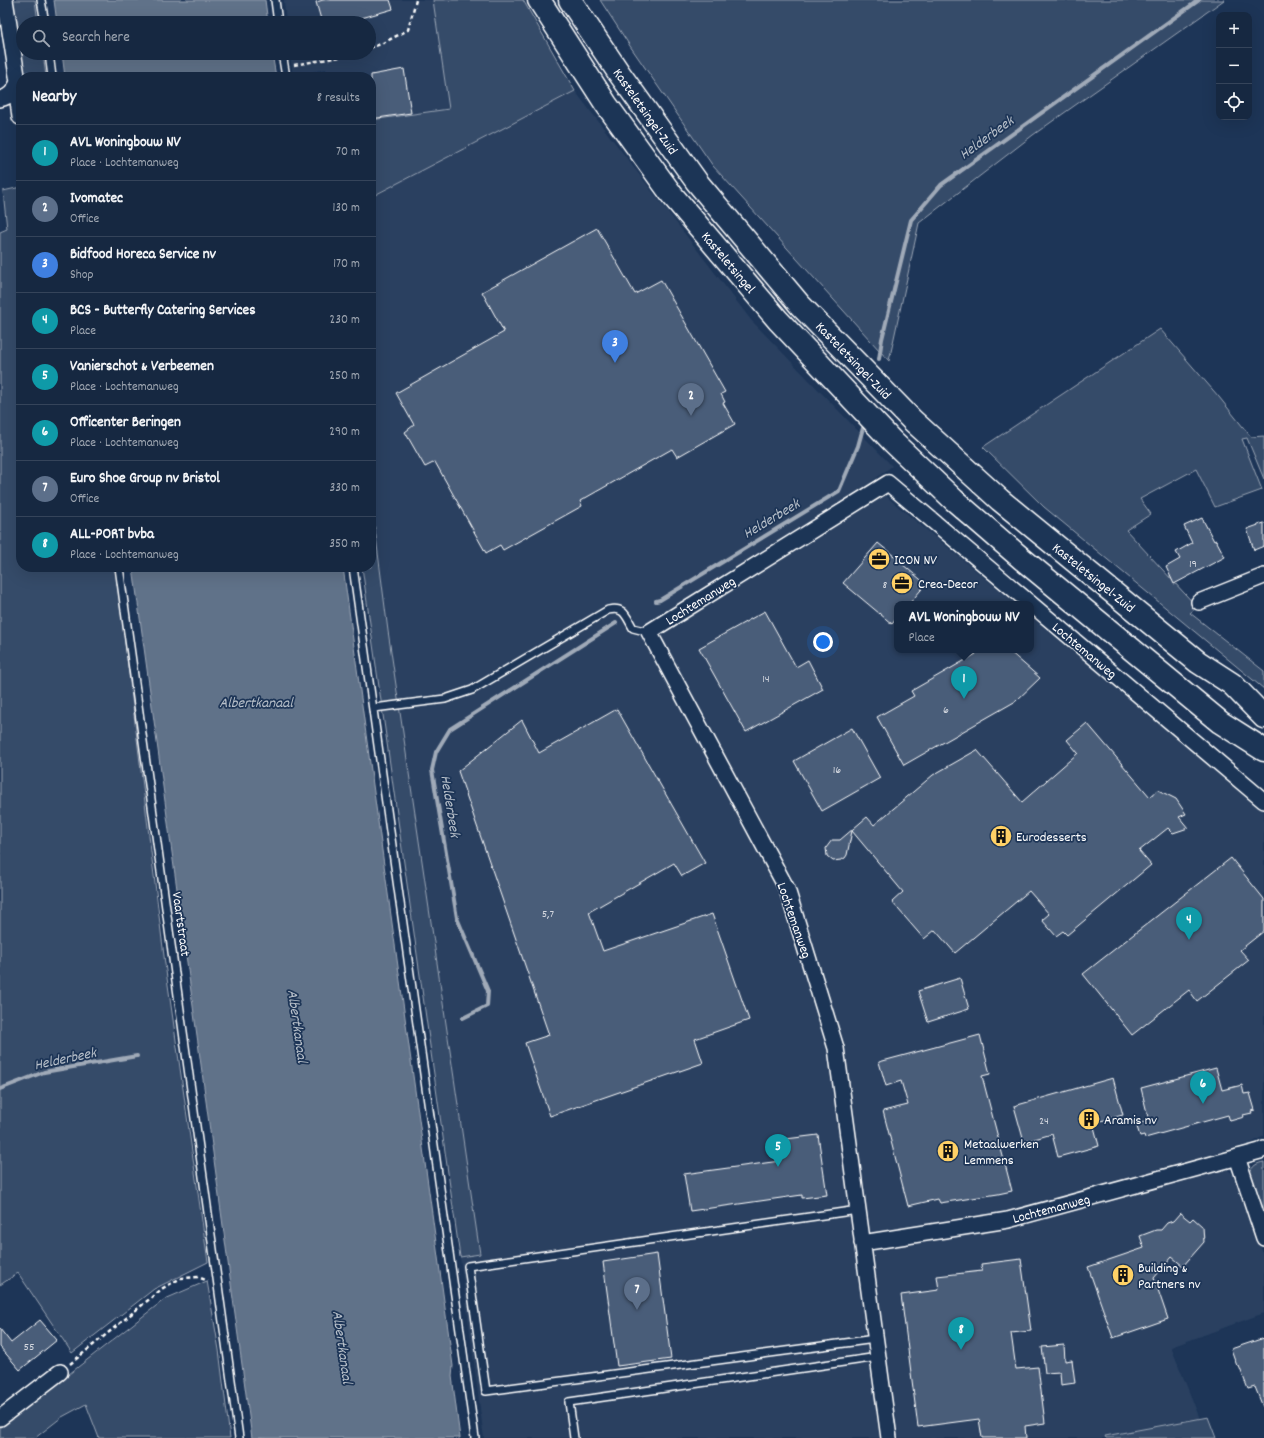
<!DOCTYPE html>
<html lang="en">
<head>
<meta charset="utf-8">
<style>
	body { margin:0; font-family:Dekko,sans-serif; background:#1f3048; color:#f1f3f6 }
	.controls { position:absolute; right:12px; top:12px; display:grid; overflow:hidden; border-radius:8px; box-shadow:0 4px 16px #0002 }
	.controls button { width:36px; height:36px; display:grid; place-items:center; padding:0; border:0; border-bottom:1px solid #35445a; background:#162841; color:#f1f3f6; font:20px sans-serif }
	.you { position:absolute; left:823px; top:642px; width:14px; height:14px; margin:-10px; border:3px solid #fff; border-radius:50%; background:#1a73e8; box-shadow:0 0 0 6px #1a73e833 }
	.badge { display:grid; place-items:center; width:26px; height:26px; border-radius:50%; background:#8bbbb9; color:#fff; font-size:13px; font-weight:700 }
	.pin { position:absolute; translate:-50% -33px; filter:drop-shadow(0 1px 2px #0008) }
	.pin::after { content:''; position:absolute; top:21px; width:14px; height:12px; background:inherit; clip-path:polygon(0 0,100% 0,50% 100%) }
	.popup { position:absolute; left:894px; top:601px; width:140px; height:52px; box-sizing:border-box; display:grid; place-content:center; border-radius:8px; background:#162841; filter:drop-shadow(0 1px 3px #0005); font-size:13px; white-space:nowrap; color:#9ea6b1 }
	.popup b { font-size:15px; color:#f1f3f6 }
	.popup::after { content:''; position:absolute; left:50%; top:100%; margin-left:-8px; border:8px solid transparent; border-top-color:#162841 }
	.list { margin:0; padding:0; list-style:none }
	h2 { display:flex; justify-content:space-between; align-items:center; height:52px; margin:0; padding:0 16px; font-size:17px }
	h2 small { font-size:13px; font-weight:400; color:#9ea6b1 }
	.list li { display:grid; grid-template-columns:26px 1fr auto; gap:12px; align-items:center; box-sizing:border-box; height:56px; padding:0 16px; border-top:1px solid #35445a }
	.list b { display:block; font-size:15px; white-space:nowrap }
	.list p { margin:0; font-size:13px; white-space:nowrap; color:#9ea6b1 }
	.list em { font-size:13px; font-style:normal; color:#9ea6b1 }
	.icon { flex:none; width:22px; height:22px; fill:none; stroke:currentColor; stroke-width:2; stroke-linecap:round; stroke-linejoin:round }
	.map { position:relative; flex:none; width:1264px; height:1438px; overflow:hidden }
	.search { position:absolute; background:#162841; box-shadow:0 4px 16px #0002; left:16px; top:16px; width:360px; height:44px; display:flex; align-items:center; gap:10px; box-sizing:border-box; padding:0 14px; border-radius:22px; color:#9ea6b1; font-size:15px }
	.panel { position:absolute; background:#162841; box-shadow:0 4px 16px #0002; left:16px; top:72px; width:360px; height:500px; border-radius:16px }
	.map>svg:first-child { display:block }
	.built { fill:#2a4161 }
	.green { fill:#364b69; stroke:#9aa5b4 }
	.water { fill:#617289; stroke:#a0aab8 }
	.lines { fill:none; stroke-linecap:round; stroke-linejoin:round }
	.stream { stroke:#a0aab8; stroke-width:4 }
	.building { fill:#4a5d79; stroke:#fff }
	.service-casing { stroke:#fff; stroke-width:10 }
	.minor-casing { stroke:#fff; stroke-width:18 }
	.primary-casing { stroke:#fff; stroke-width:25 }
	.path { stroke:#fff; stroke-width:2.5; stroke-dasharray:4 3; stroke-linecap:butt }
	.service { stroke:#1d3557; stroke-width:7 }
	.minor { stroke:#1d3557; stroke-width:15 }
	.primary { stroke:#1d3557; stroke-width:22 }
	.labels { text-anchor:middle; stroke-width:3.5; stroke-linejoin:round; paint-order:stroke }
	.number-label { font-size:12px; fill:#d2d6de }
	.street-label { font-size:14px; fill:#fff; stroke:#1d3557 }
	.poi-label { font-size:14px; fill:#fff; stroke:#1d3557; text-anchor:start }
	.water-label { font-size:15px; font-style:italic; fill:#b8c0ca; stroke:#1d3557 }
</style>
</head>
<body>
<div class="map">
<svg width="1264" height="1438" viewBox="0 0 1264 1438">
	<rect width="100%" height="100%" fill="#1d3557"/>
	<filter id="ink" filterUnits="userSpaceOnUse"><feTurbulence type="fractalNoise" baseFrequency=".025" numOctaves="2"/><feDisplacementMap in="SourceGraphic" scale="8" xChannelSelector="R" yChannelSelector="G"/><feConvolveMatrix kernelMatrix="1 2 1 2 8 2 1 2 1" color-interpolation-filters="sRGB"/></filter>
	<g filter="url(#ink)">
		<path class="built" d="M284,0H433L449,109L371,120V77H328L326,69L302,74L300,77H293L290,53H369V23H286Z
			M575,91L751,320L892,466L871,482L894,503L1016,604H897V650H1031V617L1264,810V1136L1251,1143L1220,1152L1215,1156L1219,1170H1228L1236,1177L1264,1257V1313L1171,1347L1200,1419L1105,1436L1106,1438H484L460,1257L480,1254L388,631L371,498V197Z"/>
		<path class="green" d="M9,0H35L38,23H23V53H43L46,77H21Z
			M433,0H523L575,91L371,197V120L449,109Z
			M600,0H1224L1033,135L919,223L889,361L713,166L630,46Z
			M21,187V567H115L124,634L165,964L208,1262L154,1289L72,1353L18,1273L0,1285V232L7,229L3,191Z
			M1160,329L1219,397L1251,437L1264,436V479L1247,438L1242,439L1262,490L1215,507L1196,469L1140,499L1151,514L1126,530L1197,607L1190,613L1264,671V689L1044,507L983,447Z
			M371,498L388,631L480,1254L460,1257L362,567H371Z
			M1264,1162V1215L1250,1173C1252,1166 1257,1163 1264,1162Z
			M207,1281L219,1350L230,1438H99L86,1404L62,1417L35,1438H0V1428L165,1299Z
			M1208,1417L1216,1438H1106L1105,1436Z"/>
		<path class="water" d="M54,0H265L268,23H57Z
			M62,53H272L276,77H65Z
			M133,567H343L453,1366L452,1376L460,1438H252Z"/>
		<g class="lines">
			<path class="stream" d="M879,359L882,339L911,220L941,185L1199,0
				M656,601L660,600L839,491L858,446L863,428
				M463,1018L487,1006L488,991L457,918L432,770L436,752L450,729L616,623
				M0,1089L44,1072L137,1056"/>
		</g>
		<path class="building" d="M323,0H390L393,9L344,23H322L316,2Z
			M404,69L411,113L371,119V75Z
			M597,228L635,294L661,280L725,392L721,394L725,402L723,403L735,424L677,457L672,449L580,501L582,506L503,550L500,545L486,553L435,462L425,467L405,432L414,425L396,393L504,332L482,292Z
			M1202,518L1214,541L1216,540L1225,557L1174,584L1166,567L1180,559L1176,552L1192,543L1184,526Z
			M1264,523V546L1254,550L1247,529Z
			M878,543L894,556L895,555L904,562L902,564L926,584L909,604H897V618L892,624L843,583Z
			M765,611L796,667L808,660L823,689L746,732L699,648Z
			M973,650H1008L1040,678L1016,701L904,765L877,717L914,696L911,691L976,654Z
			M617,709L705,863L682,876L674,863L589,912L603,951L712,914L749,1020L695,1039L703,1063L550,1116L525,1043L549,1035L458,771L522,720L539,753Z
			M1087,723L1150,797L1158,790L1176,799L1186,814L1179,817L1188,828L1173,833L1168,828L1139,851L1151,865L1067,935L1063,931L1056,936L1042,920L1049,914L1029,891L955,953L935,930L924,939L892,902L903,892L852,831L847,855L845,858L841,860L833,861L827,856L826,848L832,840H840L867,817L874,825L933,775L977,750L1022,802L1078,753L1067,740Z
			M852,728L880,778L822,811L794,761Z
			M1231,858L1264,899V931L1240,950L1249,960L1197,1001L1189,990L1132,1035L1083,974Z
			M960,978L969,1009L928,1022L918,991Z
			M980,1035L990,1074L982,1076L1012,1191L998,1194L940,1203L938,1199L908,1206L883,1111L908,1105L901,1081L886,1086L879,1062Z
			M1216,1068L1222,1090L1242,1085L1244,1094L1250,1093L1255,1110L1251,1111L1252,1113L1243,1115L1244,1117L1230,1121L1228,1115L1145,1138L1144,1135L1140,1136L1136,1124L1149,1121L1141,1088Z
			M1113,1078L1123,1115L1093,1123L1099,1146L1058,1157L1052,1134L1024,1142L1014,1106Z
			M818,1135L827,1195L802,1198V1195L690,1211L684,1174L780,1161L778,1140Z
			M1180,1213L1190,1221L1193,1218L1203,1227L1204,1242L1183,1266L1172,1257L1154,1278L1168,1319L1113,1338L1088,1267L1144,1248L1140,1236L1156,1230H1161L1167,1223L1173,1221Z
			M657,1254L671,1359L617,1366L603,1262Z
			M1021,1259L1031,1331L1011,1333L1016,1369L1038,1367L1045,1423L1025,1426L1026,1438H982L979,1419L918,1427L901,1295L939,1290L937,1276L982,1271L981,1264Z
			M40,1320L57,1340L20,1370L0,1347V1329L11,1343Z
			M1264,1338V1406L1263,1407L1255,1387L1248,1389L1239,1366H1237L1231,1349Z
			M1064,1345L1065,1361L1072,1360L1075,1383L1061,1385L1060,1372L1045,1373L1042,1347Z"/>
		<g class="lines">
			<g class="service-casing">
				<path id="service" d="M41,0L45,23
					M275,0L278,23
					M49,53L52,77
					M282,53L286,77
					M119,567L239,1438
					M353,567L475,1438
					M374,708L445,699L472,690L608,610C624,606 626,616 633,628L649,632
					M858,1210L468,1266L486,1391C616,1374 746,1357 875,1339
					M574,1438L569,1402L878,1357"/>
			</g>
			<g class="minor-casing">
				<path id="minor" d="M14,91L18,101L20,117
					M0,99C10,97 14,91 18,82L5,0
					M1199,602L1264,576
					M1237,1157L1264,1238
					M862,1243L1008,1220L1260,1151L1264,1149
					M0,1418L60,1372
					M889,1438L836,1048L787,889L649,632L888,483L1264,801"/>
			</g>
			<g class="primary-casing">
				<path id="primary" d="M539,0L606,104L672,195L778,320L893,442L954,500L1021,558L1220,722L1264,750
					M570,0L619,73L697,182L800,305L912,420L1000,500L1198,662L1232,684L1264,717"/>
			</g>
			<path class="path" d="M369,48L381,44L408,30L416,0
				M294,65L345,56L354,53
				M70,1364L163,1288L181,1278L198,1277L208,1281"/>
			<use href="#service" class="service"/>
			<use href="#minor" class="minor"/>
			<use href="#primary" class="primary"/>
		</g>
	</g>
	<defs>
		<g id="office-disc" transform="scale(1.15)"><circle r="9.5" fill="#ffd166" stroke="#1d3557"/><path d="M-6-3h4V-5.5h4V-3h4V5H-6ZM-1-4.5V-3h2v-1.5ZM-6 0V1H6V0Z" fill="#111"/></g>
		<g id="building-disc" transform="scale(1.15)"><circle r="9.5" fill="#ffd166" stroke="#1d3557"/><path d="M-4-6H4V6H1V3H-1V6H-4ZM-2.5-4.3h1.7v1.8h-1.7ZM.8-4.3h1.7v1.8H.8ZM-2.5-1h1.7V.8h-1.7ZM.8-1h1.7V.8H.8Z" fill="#111"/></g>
	</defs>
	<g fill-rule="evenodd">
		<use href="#office-disc" x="879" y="559"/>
		<use href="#office-disc" x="902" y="583"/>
		<use href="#building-disc" x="1001" y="836"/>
		<use href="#building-disc" x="1089" y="1119"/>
		<use href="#building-disc" x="948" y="1151"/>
		<use href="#building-disc" x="1123" y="1275"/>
	</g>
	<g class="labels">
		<g class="number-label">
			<text x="1193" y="567">19</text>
			<text x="885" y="588">8</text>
			<text x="766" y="682">14</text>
			<text x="946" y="713">6</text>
			<text x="837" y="773">16</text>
			<text x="548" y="917">5,7</text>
			<text x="1044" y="1124">24</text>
			<text x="29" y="1350">55</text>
		</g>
		<g class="street-label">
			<text transform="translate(646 111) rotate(55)" y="5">Kasteletsingel-Zuid</text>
			<text transform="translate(729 262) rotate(50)" y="5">Kasteletsingel</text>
			<text transform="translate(854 360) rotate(46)" y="5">Kasteletsingel-Zuid</text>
			<text transform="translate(1094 577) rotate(39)" y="5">Kasteletsingel-Zuid</text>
			<text transform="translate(700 600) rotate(-32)" y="5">Lochtemanweg</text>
			<text transform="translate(1085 650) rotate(40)" y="5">Lochtemanweg</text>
			<text transform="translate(795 920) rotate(71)" y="5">Lochtemanweg</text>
			<text transform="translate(182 924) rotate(82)" y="5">Vaartstraat</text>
			<text transform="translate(1051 1208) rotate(-15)" y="5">Lochtemanweg</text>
		</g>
		<g class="poi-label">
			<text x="894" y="564">ICON NV</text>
			<text x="918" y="588">Crea-Decor</text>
			<text x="1016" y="841">Eurodesserts</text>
			<text x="1104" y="1124">Aramis nv</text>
			<text x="964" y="1148">Metaalwerken<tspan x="964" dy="16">Lemmens</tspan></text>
			<text x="1138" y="1272">Building &amp;<tspan x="1138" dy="16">Partners nv</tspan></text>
		</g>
		<g class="water-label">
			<text transform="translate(986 137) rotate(-36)" y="5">Helderbeek</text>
			<text transform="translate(771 518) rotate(-31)" y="5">Helderbeek</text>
			<text x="256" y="707">Albertkanaal</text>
			<text transform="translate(451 806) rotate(81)" y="5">Helderbeek</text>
			<text transform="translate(298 1026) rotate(82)" y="5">Albertkanaal</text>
			<text transform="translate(65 1058) rotate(-12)" y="5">Helderbeek</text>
			<text transform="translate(343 1347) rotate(82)" y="5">Albertkanaal</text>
		</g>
	</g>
</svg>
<div class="controls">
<button>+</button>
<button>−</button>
<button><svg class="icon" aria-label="locate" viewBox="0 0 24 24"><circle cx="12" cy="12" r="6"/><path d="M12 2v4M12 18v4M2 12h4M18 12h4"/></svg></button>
</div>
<div class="you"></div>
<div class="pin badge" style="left:964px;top:699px;background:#0f9aa8">1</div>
<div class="popup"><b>AVL Woningbouw NV</b>Place</div>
<div class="pin badge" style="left:691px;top:416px;background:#5c6f8a">2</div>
<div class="pin badge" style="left:615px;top:363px;background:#3f7fe0">3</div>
<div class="pin badge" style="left:1189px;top:940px;background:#0f9aa8">4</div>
<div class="pin badge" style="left:778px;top:1167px;background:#0f9aa8">5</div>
<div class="pin badge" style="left:1203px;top:1104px;background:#0f9aa8">6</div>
<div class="pin badge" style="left:637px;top:1310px;background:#5c6f8a">7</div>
<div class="pin badge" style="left:961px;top:1350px;background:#0f9aa8">8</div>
<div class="search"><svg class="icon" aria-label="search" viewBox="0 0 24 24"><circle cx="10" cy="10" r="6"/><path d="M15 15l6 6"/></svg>Search here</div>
<section class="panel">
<h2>Nearby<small>8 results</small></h2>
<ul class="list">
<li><span class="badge" style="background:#0f9aa8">1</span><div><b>AVL Woningbouw NV</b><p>Place · Lochtemanweg</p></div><em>70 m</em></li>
<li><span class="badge" style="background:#5c6f8a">2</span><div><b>Ivomatec</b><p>Office</p></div><em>130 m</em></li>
<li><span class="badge" style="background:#3f7fe0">3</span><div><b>Bidfood Horeca Service nv</b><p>Shop</p></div><em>170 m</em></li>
<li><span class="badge" style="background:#0f9aa8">4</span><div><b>BCS - Butterfly Catering Services</b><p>Place</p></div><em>230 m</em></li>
<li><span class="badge" style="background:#0f9aa8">5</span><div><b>Vanierschot &amp; Verbeemen</b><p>Place · Lochtemanweg</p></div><em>250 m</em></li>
<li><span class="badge" style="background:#0f9aa8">6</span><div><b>Officenter Beringen</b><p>Place · Lochtemanweg</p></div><em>290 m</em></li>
<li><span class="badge" style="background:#5c6f8a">7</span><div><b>Euro Shoe Group nv Bristol</b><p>Office</p></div><em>330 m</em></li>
<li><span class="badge" style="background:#0f9aa8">8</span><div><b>ALL-PORT bvba</b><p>Place · Lochtemanweg</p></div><em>350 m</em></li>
</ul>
</section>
</div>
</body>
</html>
